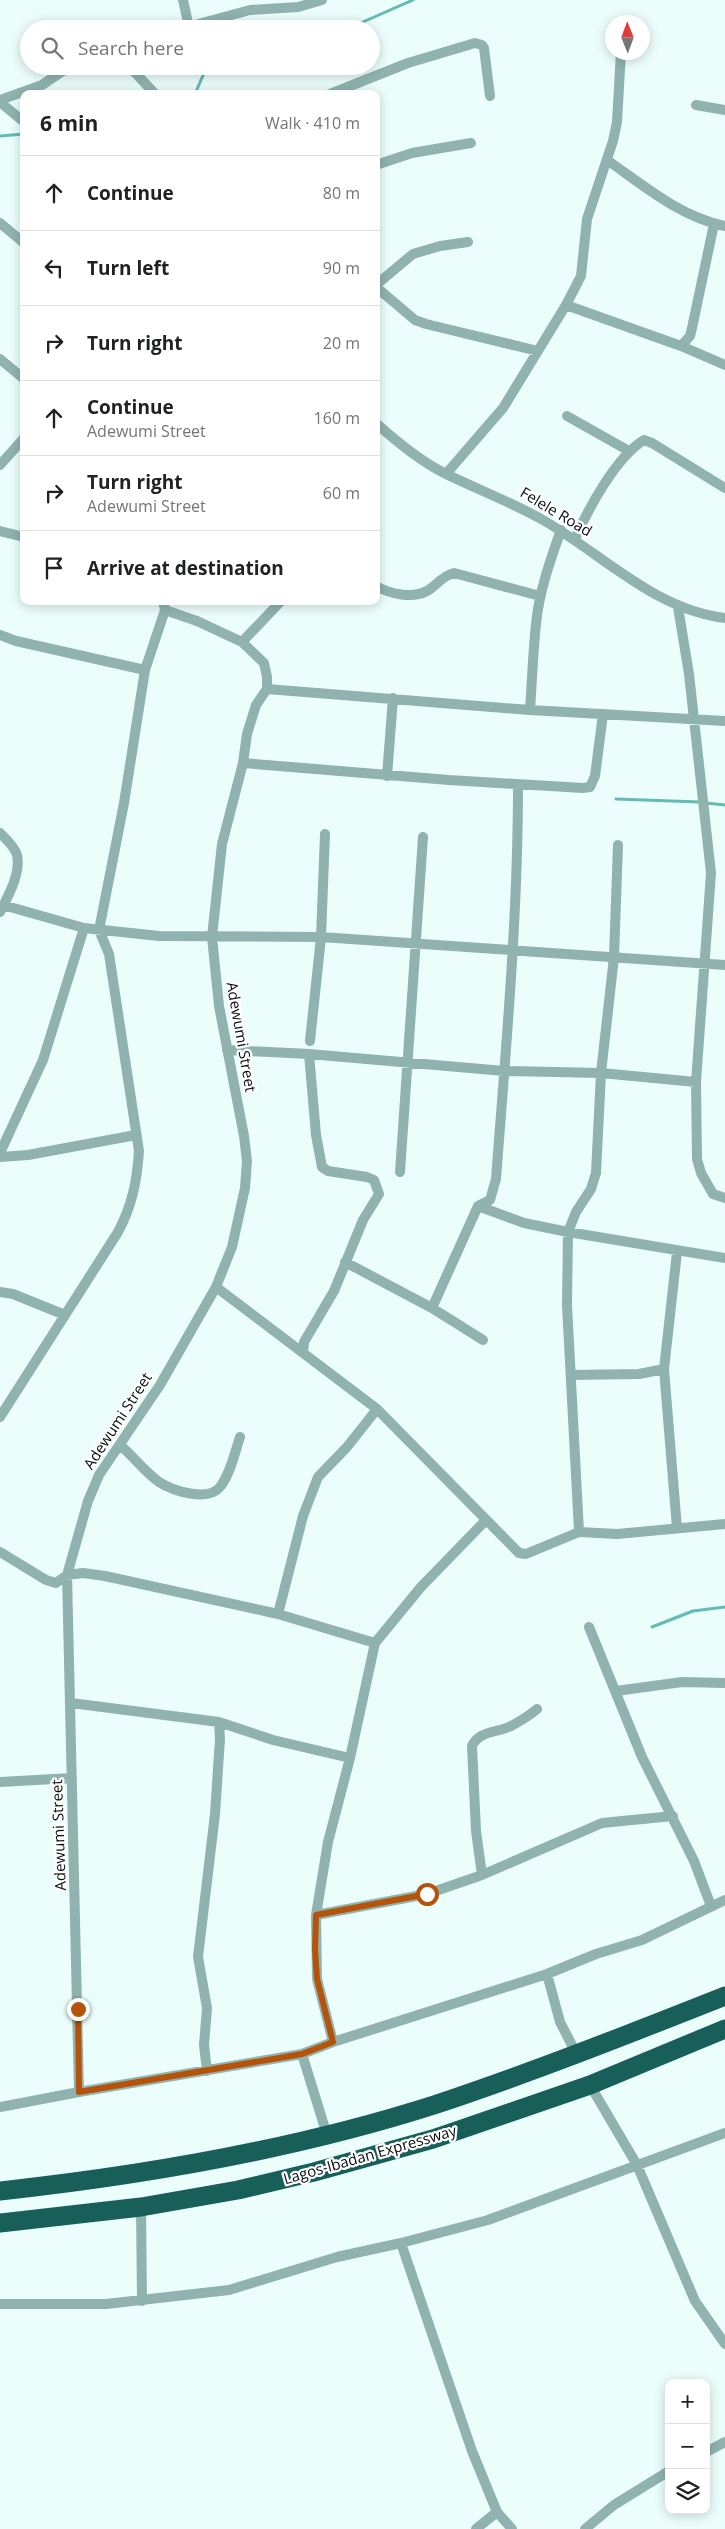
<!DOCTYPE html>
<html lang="en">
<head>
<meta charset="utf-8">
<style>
	body { margin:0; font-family:"Open Sans",sans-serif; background:#f2f2f2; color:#202124 }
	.controls { position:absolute; right:15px; bottom:15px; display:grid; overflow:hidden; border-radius:10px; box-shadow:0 2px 12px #0003 }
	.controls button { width:45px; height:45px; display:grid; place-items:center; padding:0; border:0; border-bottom:1px solid #e0e0e0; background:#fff; color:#202124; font:25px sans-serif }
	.compass { position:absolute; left:605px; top:15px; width:45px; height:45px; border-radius:50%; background:#fff; box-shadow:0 2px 12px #0003; rotate:359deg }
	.stop { position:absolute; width:15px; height:15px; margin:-11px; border:4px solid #b45309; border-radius:50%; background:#fff }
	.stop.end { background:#b45309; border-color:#fff; box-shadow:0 1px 5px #0008 }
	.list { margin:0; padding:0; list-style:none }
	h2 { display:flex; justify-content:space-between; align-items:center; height:65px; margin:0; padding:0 20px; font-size:21px }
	h2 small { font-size:16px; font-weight:400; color:#757577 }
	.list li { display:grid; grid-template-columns:32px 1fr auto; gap:15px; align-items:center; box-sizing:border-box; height:75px; padding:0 20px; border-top:1px solid #e0e0e0 }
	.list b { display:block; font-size:19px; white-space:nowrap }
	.list p { margin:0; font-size:16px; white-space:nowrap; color:#757577 }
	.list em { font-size:16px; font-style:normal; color:#757577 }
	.icon { flex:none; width:28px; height:28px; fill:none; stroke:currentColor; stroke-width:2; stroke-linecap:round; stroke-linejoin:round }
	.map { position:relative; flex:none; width:725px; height:2529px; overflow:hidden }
	.search { position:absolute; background:#fff; box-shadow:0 2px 12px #0003; left:20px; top:20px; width:360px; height:55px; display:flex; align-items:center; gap:12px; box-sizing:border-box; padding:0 18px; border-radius:28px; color:#757577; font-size:19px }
	.panel { position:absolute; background:#fff; box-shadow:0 2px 12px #0003; left:20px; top:90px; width:360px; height:515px; border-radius:10px }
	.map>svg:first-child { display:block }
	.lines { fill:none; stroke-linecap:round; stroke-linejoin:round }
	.stream { stroke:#64bbb3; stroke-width:3 }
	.street { stroke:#90b3af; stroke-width:10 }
	.highway { stroke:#185f5a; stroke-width:19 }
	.route { stroke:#b45309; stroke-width:6 }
	.labels { text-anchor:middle; stroke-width:4.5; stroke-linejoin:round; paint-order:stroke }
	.street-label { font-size:15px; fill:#070e0e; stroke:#fff }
</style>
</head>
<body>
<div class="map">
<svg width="725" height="2529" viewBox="0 0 725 2529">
	<rect width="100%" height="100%" fill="#ebfefc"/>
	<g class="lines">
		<path class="stream" d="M347,29L413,0
			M195,94L204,73L230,66
			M0,136L24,134
			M616,799L700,802
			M706,803L725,805
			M652,1627L693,1611L725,1607"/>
		<path class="street" d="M183,0L189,27
			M180,29L250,10L298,7L322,0
			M129,66L155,94
			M330,94L408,63L475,43L482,45L484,48L490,96
			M0,100L42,85L70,66
			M0,102L24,122
			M696,105L725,110
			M607,160C643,185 680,217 725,226
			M376,165L412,153L471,143
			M0,223L24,243
			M376,285L413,254L440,246L468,242
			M376,287L415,320L426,324L538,351
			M566,305L681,346L725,365
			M681,346L690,336L692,328L714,224
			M0,359L24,379
			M567,416L629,451
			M376,423C398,443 420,461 446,474C479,490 511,502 543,520C602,554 655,610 725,618
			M0,465L24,438
			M446,474L503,408L566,305L581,276L587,219L613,141L617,122L621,52
			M0,531L24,537
			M575,539C588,509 616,457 644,440L652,443L725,488
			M376,586C390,594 412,599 427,591C437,585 442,576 454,573L540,596
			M163,601L165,610L197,621L242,642L264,663L267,677V689L256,705L247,734L243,763L222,844L212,937L219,1006L244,1136L247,1161L245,1188L232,1247L216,1287L160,1385L99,1475L88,1501L67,1575L79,2092L302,2054L327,2135
			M678,607L689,674L711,873L696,1082L697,1159L701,1173L713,1194L725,1198
			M0,635L16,641L145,670
			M242,642L281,601
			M267,689L530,710L725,721
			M530,710C532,681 533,653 536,624C539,592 550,561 561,530
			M243,763L449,780L583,788L590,787L595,776L603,714
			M387,776L393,698
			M0,833C6,839 15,847 17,855C21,874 8,896 0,912
			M3,905L84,928L159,936L321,937L725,965
			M310,1041L321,937L325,834
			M227,1050L309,1054L504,1071L601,1073L696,1082
			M0,1153L43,1060L84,928
			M0,1157L28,1155L136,1135
			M400,1172L423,837
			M478,1206L524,1223L568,1232L725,1258
			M345,1262L432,1308L483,1340
			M216,1287L377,1409L519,1553L526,1554L579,1532L617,1534L725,1524
			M0,1292L13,1294L65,1315
			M432,1308L478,1206L490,1200L496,1179C506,1047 518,916 518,785
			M303,1352L304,1342L334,1291L363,1220L379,1194L374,1180L367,1177L328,1171L322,1167L316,1135L309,1054
			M571,1375L639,1374L664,1369
			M0,1417L118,1232C132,1206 137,1181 139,1151L109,954L99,930L124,803L145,670L165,610
			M120,1445C133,1456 145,1472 159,1482C173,1491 208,1502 220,1487C230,1475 235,1452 240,1437
			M677,1528L664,1369L677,1252
			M579,1532L567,1305L568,1232L576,1212L591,1189L596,1173L601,1073L614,957L618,845
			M0,1552L46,1580L56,1583L67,1575L83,1573L105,1576L278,1614L375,1643
			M278,1614L303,1516L318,1477L347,1447L377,1409
			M589,1627L642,1757L694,1861L711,1906
			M616,1691L682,1682L725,1683
			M71,1703L219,1722L273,1740L350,1758
			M0,1782L72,1778
			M482,1875L476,1831L472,1746C479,1730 499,1733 513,1725C522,1720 530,1715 537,1709
			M316,1915L427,1894L482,1875L602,1823L673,1816
			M547,1974L560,2022L577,2055
			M333,2042L317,1979L316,1915L328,1842L350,1758L375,1643L421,1587L486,1520
			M302,2054L333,2042L547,1974L596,1954L642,1940L725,1900
			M207,2071L204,2045L207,2008L198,1957L215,1814L220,1739L219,1722
			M590,2085L637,2165L695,2301L725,2344
			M0,2107L79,2092
			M141,2207L142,2301
			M401,2243L472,2451L497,2512L512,2529
			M0,2304H106L229,2290L337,2257L401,2243L488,2220L725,2133
			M706,2452L725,2442
			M476,2529L497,2512
			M585,2529L614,2505L669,2471"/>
		<path class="highway" d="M0,2191C147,2175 293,2150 434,2105C533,2072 629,2034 725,1996
			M0,2223L141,2207L238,2190L314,2172L433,2139L590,2085L725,2029"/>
	</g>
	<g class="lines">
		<path class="route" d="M78,2009L79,2092L302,2054L333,2042L317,1979L315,1950L316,1915L427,1894"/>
	</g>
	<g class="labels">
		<g class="street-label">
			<text transform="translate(556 512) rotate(31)" y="5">Felele Road</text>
			<text transform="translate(241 1037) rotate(80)" y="5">Adewumi Street</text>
			<text transform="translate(118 1421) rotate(-57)" y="5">Adewumi Street</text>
			<text transform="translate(59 1835) rotate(-92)" y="5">Adewumi Street</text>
			<text transform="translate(370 2155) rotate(-16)" y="5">Lagos-Ibadan Expressway</text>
		</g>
	</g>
</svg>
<div class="controls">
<button>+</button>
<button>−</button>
<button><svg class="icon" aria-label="layers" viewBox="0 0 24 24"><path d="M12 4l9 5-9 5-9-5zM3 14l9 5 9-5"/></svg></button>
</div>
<svg class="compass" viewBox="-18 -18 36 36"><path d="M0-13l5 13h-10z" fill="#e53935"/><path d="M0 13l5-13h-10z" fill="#757577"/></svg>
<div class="stop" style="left:427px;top:1894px"></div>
<div class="stop end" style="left:78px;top:2009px"></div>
<div class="search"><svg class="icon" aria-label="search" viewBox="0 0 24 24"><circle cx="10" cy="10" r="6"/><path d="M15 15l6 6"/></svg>Search here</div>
<section class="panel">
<h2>6 min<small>Walk · 410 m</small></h2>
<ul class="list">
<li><svg class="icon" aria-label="ahead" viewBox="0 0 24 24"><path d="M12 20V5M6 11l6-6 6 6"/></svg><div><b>Continue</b></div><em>80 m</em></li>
<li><svg class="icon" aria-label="left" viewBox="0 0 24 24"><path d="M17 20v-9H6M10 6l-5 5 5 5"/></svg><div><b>Turn left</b></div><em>90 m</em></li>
<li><svg class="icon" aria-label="right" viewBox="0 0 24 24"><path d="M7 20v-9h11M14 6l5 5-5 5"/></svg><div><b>Turn right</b></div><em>20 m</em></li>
<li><svg class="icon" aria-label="ahead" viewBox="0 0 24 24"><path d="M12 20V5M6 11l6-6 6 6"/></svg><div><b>Continue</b><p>Adewumi Street</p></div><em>160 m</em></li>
<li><svg class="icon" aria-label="right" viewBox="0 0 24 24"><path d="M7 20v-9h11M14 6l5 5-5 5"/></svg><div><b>Turn right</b><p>Adewumi Street</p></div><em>60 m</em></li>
<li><svg class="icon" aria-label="arrive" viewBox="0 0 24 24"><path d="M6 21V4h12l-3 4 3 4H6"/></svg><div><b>Arrive at destination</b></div></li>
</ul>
</section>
</div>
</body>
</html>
